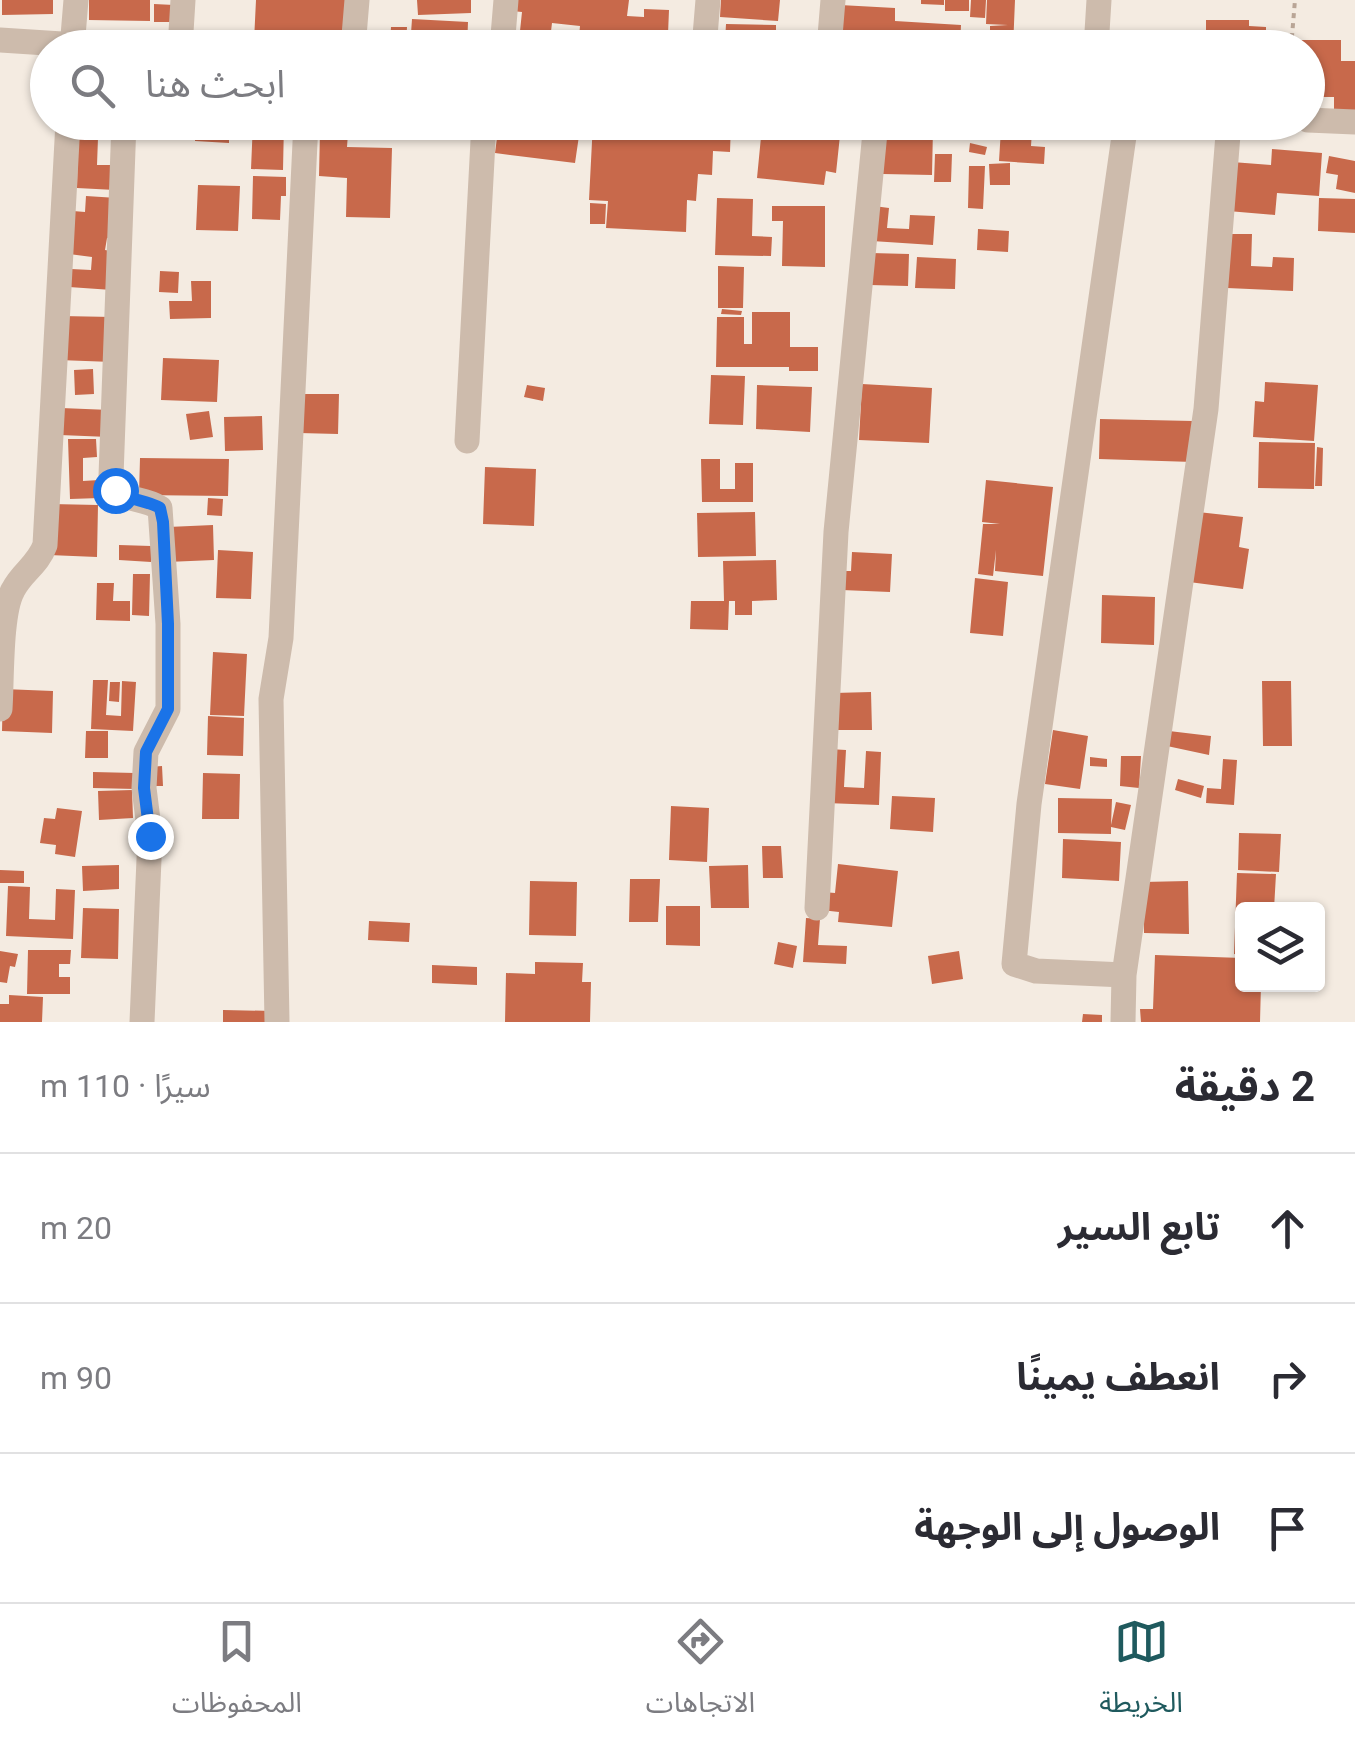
<!DOCTYPE html>
<html lang="ar">
<head>
<meta charset="utf-8">
<style>
	body { margin:0; font-family:Roboto,"Noto Sans Arabic",sans-serif; background:#f2f2f3; color:#2b2b33; direction:rtl }
	.controls { position:absolute; right:30px; bottom:30px; display:grid; overflow:hidden; border-radius:10px; box-shadow:0 2px 8px #0004 }
	.controls button { width:90px; height:90px; display:grid; place-items:center; padding:0; border:0; border-bottom:2px solid #e1e1e2; background:#fff; color:#2b2b33; font:50px sans-serif }
	.stop { position:absolute; width:30px; height:30px; margin:-22px; border:8px solid #1a73e8; border-radius:50%; background:#fff }
	.stop.end { background:#1a73e8; border-color:#fff; box-shadow:0 2px 10px #0008 }
	.list { margin:0; padding:0; list-style:none }
	h2 { display:flex; justify-content:space-between; align-items:center; height:130px; margin:0; padding:0 40px; font-size:42px }
	h2 small { font-size:32px; font-weight:400; color:#7c7c81 }
	.list li { display:grid; grid-template-columns:65px 1fr auto; gap:30px; align-items:center; box-sizing:border-box; height:150px; padding:0 40px; border-top:2px solid #e1e1e2 }
	.list b { display:block; font-size:38px; white-space:nowrap }
	.list em { font-size:32px; font-style:normal; color:#7c7c81 }
	.icon { flex:none; width:55px; height:55px; fill:none; stroke:currentColor; stroke-width:2; stroke-linecap:round; stroke-linejoin:round }
	.map { position:relative; flex:none; width:1355px; height:1022px; overflow:hidden; direction:ltr }
	.search { position:absolute; background:#fff; box-shadow:0 2px 8px #0004; left:30px; right:30px; top:30px; height:110px; display:flex; align-items:center; gap:25px; box-sizing:border-box; padding:0 35px; border-radius:55px; color:#7c7c81; font-size:38px }
	.sheet { height:580px; background:#fff }
	nav { display:flex; justify-content:space-around; align-items:center; box-sizing:border-box; height:140px; border-top:2px solid #e1e1e2; background:#fff; font-size:28px; color:#7c7c81 }
	nav a { display:grid; justify-items:center; gap:5px }
	nav .on { color:#1f5a5e }
	.map>svg:first-child { display:block }
	.building { fill:#c8694b }
	.lines { fill:none; stroke-linecap:round; stroke-linejoin:round }
	.path { stroke:#b9a596; stroke-width:4; stroke-dasharray:5 5; stroke-linecap:butt }
	.minor { stroke:#cdbbac; stroke-width:25 }
	.route { stroke:#1a73e8; stroke-width:12 }
</style>
</head>
<body>
<div class="map">
<svg width="1355" height="1022" viewBox="0 0 1355 1022">
	<rect width="100%" height="100%" fill="#f4ebe1"/>
	<path class="building" d="M2,0H53V14L2,15Z
		M89,0H150V21L89,20Z
		M256,0H348L346,46L254,41Z
		M417,0H471V13L418,15Z
		M513,0H629L627,16L644,17V9L669,10L668,34H678V48H578L580,26L552,23L549,48H529L531,32L520,31L522,12L512,11Z
		M721,0H780L778,21L720,17Z
		M921,0H944V5L921,4Z
		M945,0H969V11H945Z
		M971,0H986L985,18L970,17Z
		M987,0H1015L1013,48H990V26L1008,25L986,24Z
		M154,4L174,5V22H154Z
		M840,5L895,8V21L961,25L960,48H837Z
		M412,19L468,22L467,48H410Z
		M1206,20H1249V26L1266,27V48H1206Z
		M726,24L776,25V44L774,48H763V44L725,42Z
		M391,27H407L406,45L390,44Z
		M1036,33H1075V48H1036Z
		M1301,40H1341V61H1355V121H1334V97H1308V48H1301Z
		M1131,43L1184,44V48H1131Z
		M76,122H114V135L75,132Z
		M195,122H241V129H229V143L195,141Z
		M253,122H284L283,170L251,169Z
		M499,122H581L575,163L495,153Z
		M593,122H731L730,152L713,151L712,175L698,174L696,201L687,200L686,232L606,228L608,201L589,200Z
		M804,122L841,126L836,173L826,171L824,185L757,178L761,137L770,138L772,125L803,128Z
		M884,127L933,128L932,175L883,174Z
		M1001,129L1032,131L1031,146L1045,147L1044,164L999,161Z
		M320,132L348,133L347,147L392,148L390,218L346,217L347,178L319,176Z
		M78,137L98,138L97,165H115V190L77,188Z
		M970,143L987,147L985,155L969,152Z
		M1272,149L1322,153L1319,196L1277,193L1275,215L1228,211L1232,162L1271,165Z
		M935,154H952L951,182H934Z
		M1329,156L1355,161V193L1336,189L1338,175L1326,173Z
		M1010,163V185H990L989,164Z
		M969,166H985L983,209L968,208Z
		M253,176L286,177V196H281L280,220L252,219Z
		M198,185L240,186L238,231L196,230Z
		M86,196L117,198V239L107,238L105,250L116,252L112,290L69,287L71,269L91,270L92,257L69,254L73,211L85,212Z
		M717,198L753,199L752,236L772,237L771,256L715,255Z
		M1319,198L1355,199V233L1318,231Z
		M590,203L606,204L605,224H590Z
		M772,206H825V267L782,266L783,221H772Z
		M874,206L889,208L887,228L909,229L910,215L935,216L933,245L872,241Z
		M978,229L1009,231L1008,252L977,250Z
		M1228,234H1252L1251,266L1272,267L1273,257L1294,258L1293,291L1227,288Z
		M871,253L909,254L908,286L870,285Z
		M917,257L956,259L955,289L915,288Z
		M718,266L744,267L743,308H718Z
		M160,271L179,272L178,293L159,292Z
		M191,281H211V318L170,319L169,301H192Z
		M722,309L742,311L741,315L721,314Z
		M752,312H790V347H818V371H789V367H716L717,317H744V344H752Z
		M61,316L113,317L112,362L59,360Z
		M163,358L219,360L217,402L161,400Z
		M93,369L94,394L75,395L74,370Z
		M711,375L745,376L743,425L709,424Z
		M1265,382L1318,385L1314,441L1253,437L1255,401L1264,402Z
		M862,384L932,388L929,443L859,440Z
		M527,385L545,388L543,401L524,397Z
		M757,385L812,387L810,432L756,429Z
		M300,394H339L338,434L299,433Z
		M61,408L110,410L109,437L60,435Z
		M209,411L213,437L190,440L186,414Z
		M262,416L263,450L225,451L224,417Z
		M1100,419L1193,421V462L1099,459Z
		M68,439H96L97,457L83,458V481L99,480L100,498L70,499Z
		M1259,442L1315,443L1314,489L1258,488Z
		M1317,447L1323,448L1322,486H1315Z
		M140,458L229,459L228,496L139,495Z
		M701,459H720V489H735V463H753V502H702Z
		M485,467L536,469L534,526L483,524Z
		M986,480L1053,487L1043,576L995,571L996,550L993,576L978,574L983,524H1000L982,522Z
		M208,498L223,499L222,516L207,515Z
		M51,504L98,505L97,557L49,555Z
		M755,512L756,556L698,557L697,513Z
		M1198,512L1243,517L1239,547L1249,549L1243,589L1189,582Z
		M213,525L214,560L167,562L168,527Z
		M119,545L151,546V562L119,560Z
		M218,550L253,552L251,599L216,598Z
		M852,552L892,554L890,592L842,590L843,571H851Z
		M776,560L777,600L752,601V615H735V601H729L728,630L690,629L691,601H724L723,561Z
		M133,574H150L149,616L132,615Z
		M975,578L1008,582L1003,636L970,633Z
		M97,583H114L113,601H130V621L96,620Z
		M1102,595L1155,597L1154,645L1101,643Z
		M213,652L247,654L244,716L210,715Z
		M93,680H108L106,715L121,716L122,681L136,682L133,731L91,729Z
		M1262,681H1291L1292,746H1263Z
		M110,682H120L119,702L109,701Z
		M3,689L53,691L52,733L2,731Z
		M871,692L872,730H835L834,693Z
		M208,716L244,718L243,756L207,755Z
		M1053,730L1088,736L1080,789L1045,784Z
		M86,731H108V758H85Z
		M1169,731L1211,736L1209,755L1167,746Z
		M829,749L846,750L844,787L864,788L866,751L881,752L879,805L826,803Z
		M1121,756H1141L1139,788L1120,786Z
		M1090,757L1107,759V767L1090,766Z
		M1223,759L1237,760L1234,805L1206,803L1207,788L1221,789Z
		M162,766L163,786H150L149,767Z
		M93,772L135,773V789L93,788Z
		M203,773L240,774L239,819H202Z
		M1178,779L1204,786L1201,798L1175,790Z
		M132,790L133,818L99,820L98,791Z
		M892,796L935,798L933,832L890,829Z
		M1058,798L1112,799L1111,825L1116,802L1131,805L1125,830L1111,827V834L1058,833Z
		M671,806L709,808L707,862L669,860Z
		M57,808L82,811L75,857L55,854L56,845L40,843L44,818L55,819Z
		M1239,833L1281,834L1279,872L1238,870Z
		M1063,839L1121,842L1119,881L1062,878Z
		M762,846H781L783,878H763Z
		M838,864L898,871L892,927L838,922L839,912L821,910L823,892L835,893Z
		M119,865V889L83,891L82,866Z
		M748,865L749,908H711L709,866Z
		M0,870L24,871V883H0Z
		M1237,873L1276,874L1274,909H1242V955L1234,954Z
		M630,879H660L658,922H629Z
		M530,881L577,882L576,936L529,935Z
		M1188,881L1189,934L1144,933L1143,882Z
		M8,886L30,887L29,919L55,920L56,889L75,890L73,939L6,936Z
		M666,906H700V946L666,945Z
		M83,908L119,909L118,959L81,958Z
		M806,918L820,919L818,945L847,946L846,964L803,962Z
		M369,921L410,923L409,942L368,940Z
		M778,942L797,946L793,968L774,964Z
		M28,950H71L70,964H59V977H70V994H27Z
		M0,951L18,954L15,967L10,966L7,983L0,982Z
		M959,951L963,979L932,984L928,956Z
		M1155,955L1242,958V984H1261L1260,1022H1141L1140,1009H1153Z
		M535,962L583,963L582,982H591L590,1022H505L506,973L535,974Z
		M432,965L477,967V985L432,983Z
		M9,995L43,997L42,1022H0V1004H9Z
		M223,1010L273,1011V1022H223Z
		M1083,1014L1102,1015V1022H1082Z"/>
	<g class="lines">
		<path class="path" d="M1291,48L1295,0"/>
		<path class="minor" d="M0,40L124,48
			M72,48L76,0
			M180,48L183,0
			M353,48L357,0
			M502,48L506,0
			M704,48L708,0
			M829,48L833,0
			M1096,48L1099,0
			M1308,120L1355,122
			M124,122L111,476C120,506 137,494 160,508L168,624V709L146,752L144,788L150,836L142,1022
			M467,441L484,122
			M0,709C2,680 0,613 13,590C22,572 38,565 45,545L68,122
			M817,908L836,532L876,122
			M1124,975L1036,971L1014,964L1029,804L1126,122
			M277,1022L271,699L281,638L306,122
			M1123,1022L1124,975L1206,409L1229,122"/>
	</g>
	<g class="lines">
		<path class="route" d="M115,490C128,501 145,499 160,508L163,522L168,624V709L146,752L144,788L150,836"/>
	</g>
</svg>
<div class="controls">
<button><svg class="icon" aria-label="layers" viewBox="0 0 24 24"><path d="M12 4l9 5-9 5-9-5zM3 14l9 5 9-5"/></svg></button>
</div>
<div class="stop" style="left:115px;top:490px"></div>
<div class="stop end" style="left:150px;top:836px"></div>
<div class="search"><svg class="icon" aria-label="search" viewBox="0 0 24 24"><circle cx="10" cy="10" r="6"/><path d="M15 15l6 6"/></svg>ابحث هنا</div>
</div>
<section class="sheet">
<h2>2 دقيقة<small>سيرًا · 110 m</small></h2>
<ul class="list">
<li><svg class="icon" aria-label="ahead" viewBox="0 0 24 24"><path d="M12 20V5M6 11l6-6 6 6"/></svg><div><b>تابع السير</b></div><em>20 m</em></li>
<li><svg class="icon" aria-label="right" viewBox="0 0 24 24"><path d="M7 20v-9h11M14 6l5 5-5 5"/></svg><div><b>انعطف يمينًا</b></div><em>90 m</em></li>
<li><svg class="icon" aria-label="arrive" viewBox="0 0 24 24"><path d="M6 21V4h12l-3 4 3 4H6"/></svg><div><b>الوصول إلى الوجهة</b></div></li>
</ul>
</section>
<nav>
<a class="on"><svg class="icon" aria-label="map" viewBox="0 0 24 24"><path d="M3 6l6-2 6 2 6-2v14l-6 2-6-2-6 2zM9 4v14M15 6v14"/></svg>الخريطة</a>
<a><svg class="icon" aria-label="directions" viewBox="0 0 24 24"><path d="M12 3l9 9-9 9-9-9zM9 14v-3h6M13 9l2 2-2 2"/></svg>الاتجاهات</a>
<a><svg class="icon" aria-label="saved" viewBox="0 0 24 24"><path d="M7 4h10v16l-5-4-5 4z"/></svg>المحفوظات</a>
</nav>
</body>
</html>
